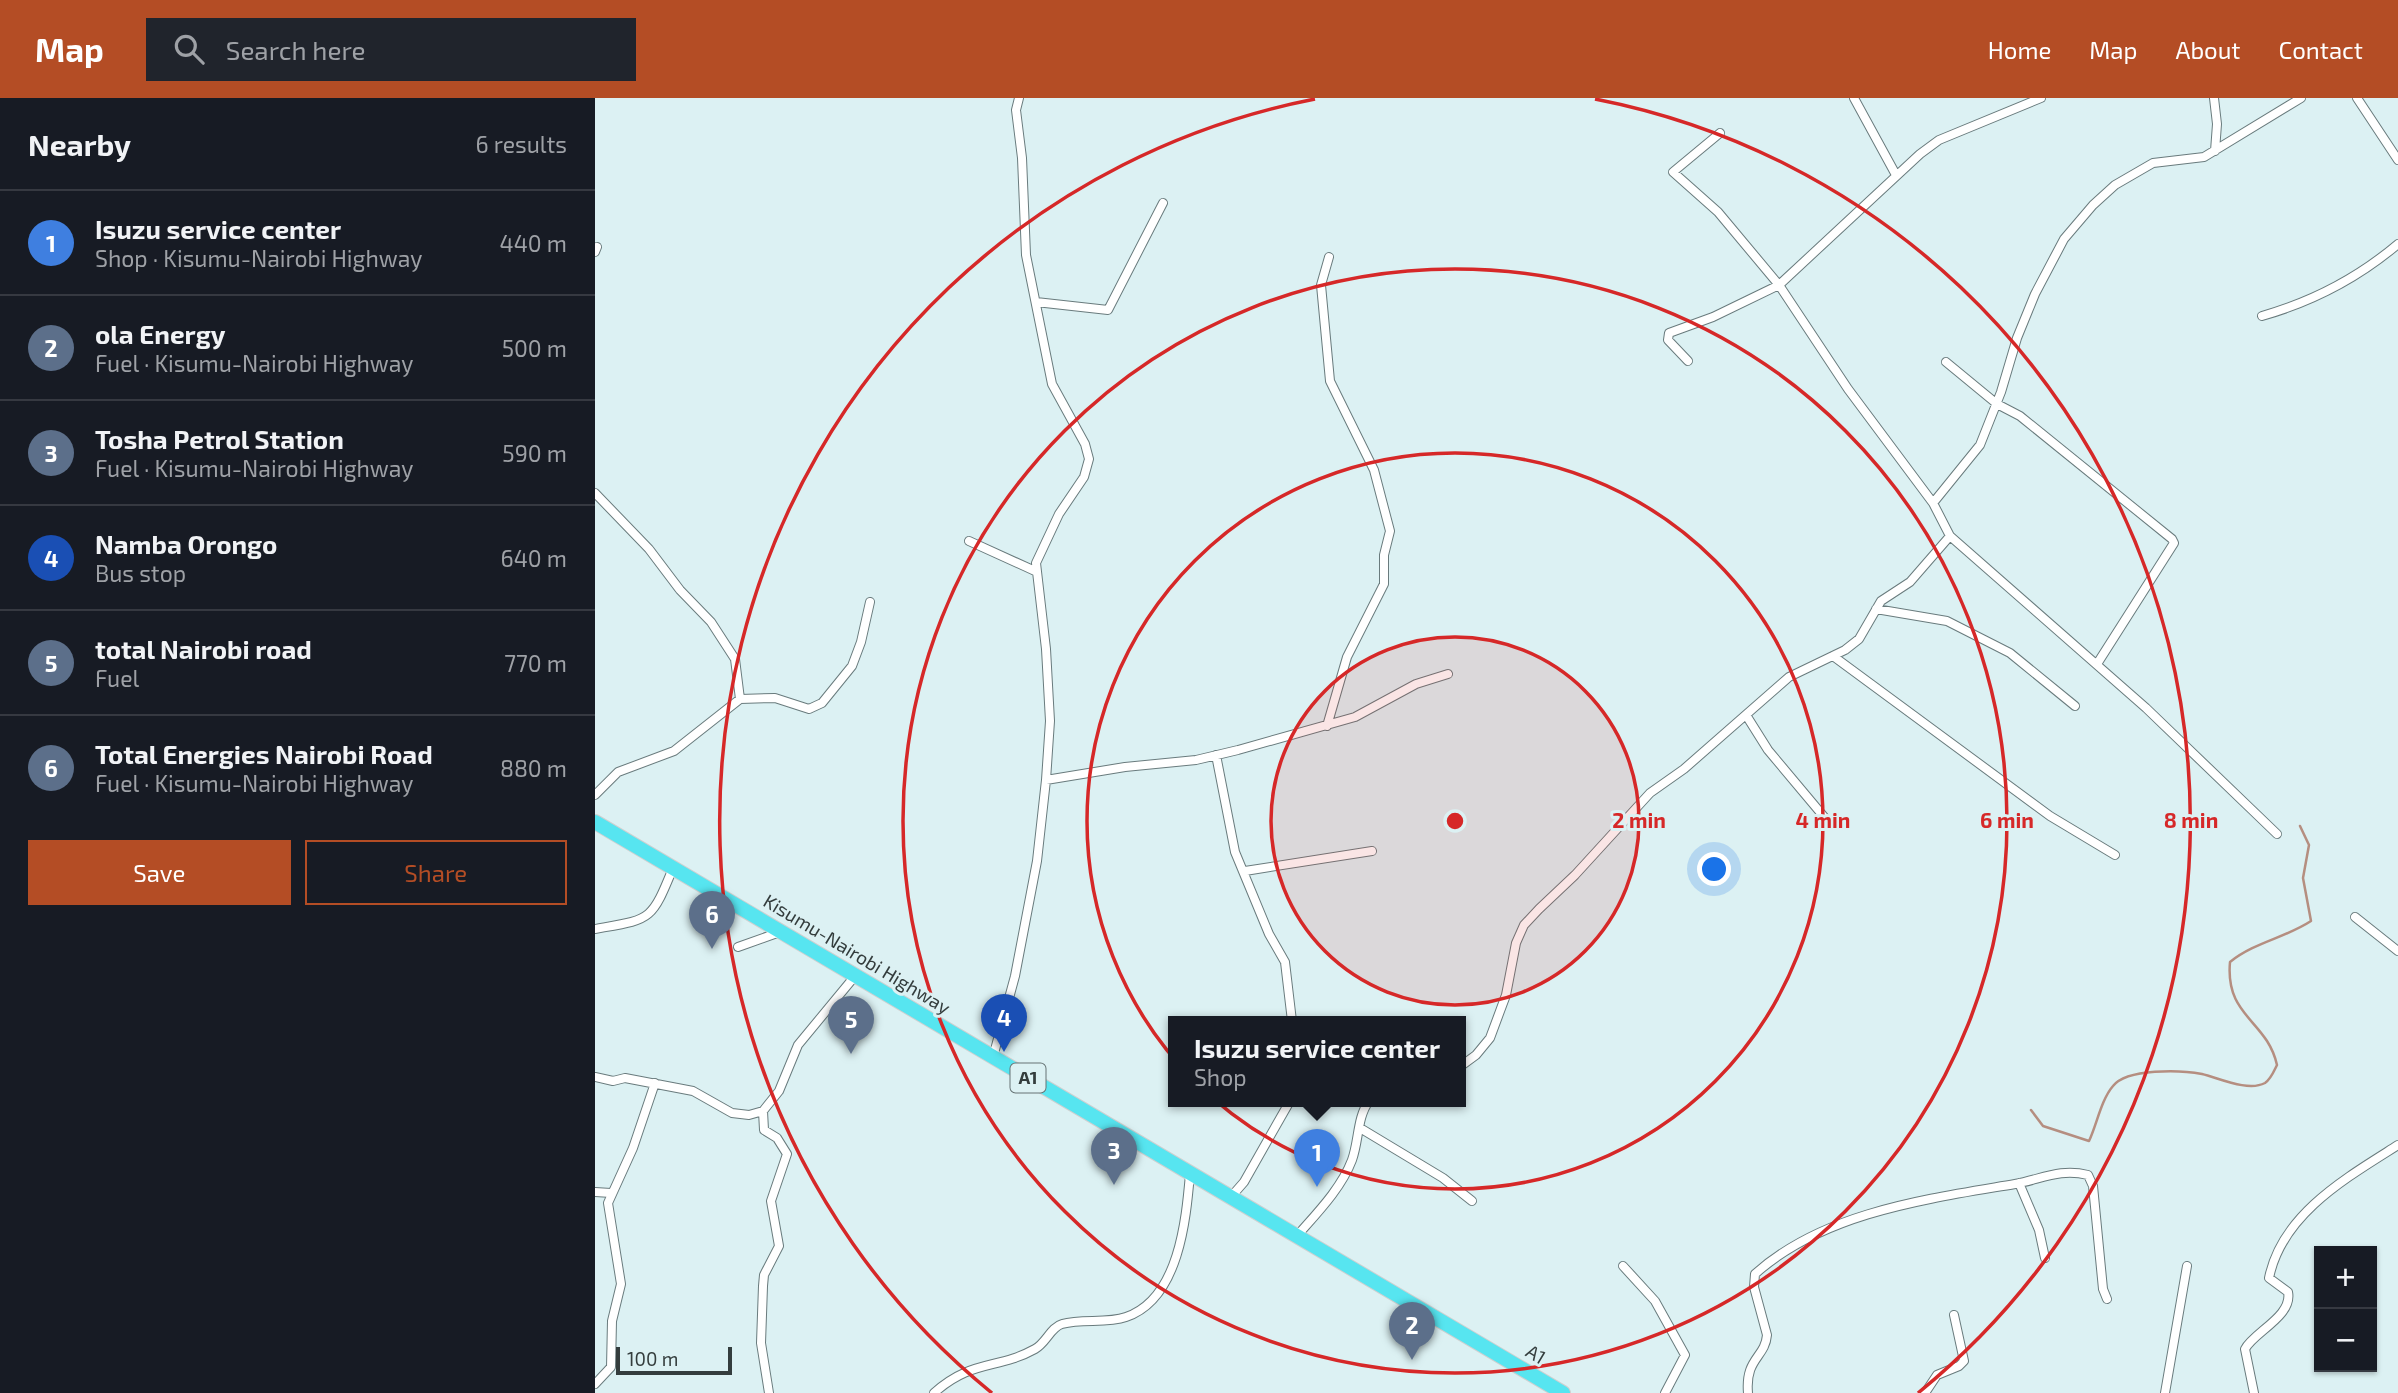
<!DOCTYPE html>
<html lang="en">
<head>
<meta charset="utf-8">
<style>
	body { margin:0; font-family:"Exo 2",sans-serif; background:#20242c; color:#f1f3f6 }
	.controls { position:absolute; right:21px; bottom:21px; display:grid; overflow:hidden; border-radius:0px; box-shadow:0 2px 5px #0004 }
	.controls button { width:63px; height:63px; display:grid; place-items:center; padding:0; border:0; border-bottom:2px solid #363941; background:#171b24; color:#f1f3f6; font:35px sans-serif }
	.scale { position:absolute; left:21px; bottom:18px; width:116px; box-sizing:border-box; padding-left:7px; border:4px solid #343d3d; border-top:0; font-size:19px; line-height:24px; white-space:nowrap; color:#343d3d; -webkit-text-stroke:5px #dcf1f3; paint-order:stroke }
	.you { position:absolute; left:1120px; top:772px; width:24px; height:24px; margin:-18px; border:5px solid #fff; border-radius:50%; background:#1a73e8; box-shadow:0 0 0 10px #1a73e833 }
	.badge { display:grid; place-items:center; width:46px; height:46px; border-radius:50%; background:#b44d25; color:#fff; font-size:23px; font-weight:700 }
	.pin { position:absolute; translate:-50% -58px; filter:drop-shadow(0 2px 4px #0008) }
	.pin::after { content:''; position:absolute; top:37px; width:24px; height:21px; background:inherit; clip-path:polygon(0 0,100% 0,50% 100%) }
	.popup { position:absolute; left:573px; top:918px; width:298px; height:91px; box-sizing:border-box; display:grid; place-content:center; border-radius:0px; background:#171b24; filter:drop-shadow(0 2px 5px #0005); font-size:23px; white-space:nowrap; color:#9ea1a6 }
	.popup b { font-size:26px; color:#f1f3f6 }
	.popup::after { content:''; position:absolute; left:50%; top:100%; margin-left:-14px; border:14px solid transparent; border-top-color:#171b24 }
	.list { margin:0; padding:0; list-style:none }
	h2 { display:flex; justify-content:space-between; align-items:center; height:91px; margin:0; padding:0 28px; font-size:30px }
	h2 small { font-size:23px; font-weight:400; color:#9ea1a6 }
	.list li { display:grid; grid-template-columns:46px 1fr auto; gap:21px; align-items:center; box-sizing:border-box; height:105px; padding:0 28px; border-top:2px solid #363941 }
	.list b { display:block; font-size:26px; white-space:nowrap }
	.list p { margin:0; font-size:23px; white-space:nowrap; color:#9ea1a6 }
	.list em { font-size:23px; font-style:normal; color:#9ea1a6 }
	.actions { display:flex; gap:14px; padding:21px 28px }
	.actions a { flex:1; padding:16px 0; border:2px solid #b44d25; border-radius:0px; text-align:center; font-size:24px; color:#b44d25 }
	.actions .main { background:#b44d25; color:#fff }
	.icon { flex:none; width:38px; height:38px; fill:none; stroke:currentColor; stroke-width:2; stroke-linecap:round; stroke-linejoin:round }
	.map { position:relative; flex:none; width:1803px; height:1295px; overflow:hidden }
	header { display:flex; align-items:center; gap:42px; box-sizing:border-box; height:98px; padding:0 35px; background:#b44d25; color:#fff }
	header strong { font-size:33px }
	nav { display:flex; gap:38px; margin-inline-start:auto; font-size:24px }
	.search { width:490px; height:63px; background:#20242c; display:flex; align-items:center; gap:18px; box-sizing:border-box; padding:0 24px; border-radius:0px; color:#9ea1a6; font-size:26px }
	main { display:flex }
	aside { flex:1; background:#171b24 }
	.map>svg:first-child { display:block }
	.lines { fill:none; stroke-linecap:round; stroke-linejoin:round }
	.stream { stroke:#b58e80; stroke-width:2.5 }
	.street-casing { stroke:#697b7d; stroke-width:10 }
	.highway-casing { stroke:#ced0d0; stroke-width:16 }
	.street { stroke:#fff; stroke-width:8 }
	.highway { stroke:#57e5f0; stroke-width:14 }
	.ring { fill:none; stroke:#d62828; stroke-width:3.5 }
	.labels { text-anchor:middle; stroke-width:6; stroke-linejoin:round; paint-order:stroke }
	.shield { fill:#dcf1f3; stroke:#667374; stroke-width:2 }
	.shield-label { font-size:18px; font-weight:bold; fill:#343d3d }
	.street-label { font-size:19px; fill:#343d3d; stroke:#dcf1f3 }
	.centre { fill:#d62828; stroke:#dcf1f3; stroke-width:3.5 }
	.ring-label { font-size:21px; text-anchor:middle; font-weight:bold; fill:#d62828; stroke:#dcf1f3; stroke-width:6; stroke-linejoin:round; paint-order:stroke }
</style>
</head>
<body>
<header>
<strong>Map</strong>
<div class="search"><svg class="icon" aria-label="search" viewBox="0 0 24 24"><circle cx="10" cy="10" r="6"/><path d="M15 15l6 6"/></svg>Search here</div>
<nav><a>Home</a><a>Map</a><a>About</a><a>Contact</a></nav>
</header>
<main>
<aside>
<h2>Nearby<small>6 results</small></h2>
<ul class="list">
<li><span class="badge" style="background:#3f7fe0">1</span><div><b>Isuzu service center</b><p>Shop · Kisumu-Nairobi Highway</p></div><em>440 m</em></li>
<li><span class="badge" style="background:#5c6f8a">2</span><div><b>ola Energy</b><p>Fuel · Kisumu-Nairobi Highway</p></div><em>500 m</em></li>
<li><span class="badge" style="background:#5c6f8a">3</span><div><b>Tosha Petrol Station</b><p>Fuel · Kisumu-Nairobi Highway</p></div><em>590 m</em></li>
<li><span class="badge" style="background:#1a4fb4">4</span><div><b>Namba Orongo</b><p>Bus stop</p></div><em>640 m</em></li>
<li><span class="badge" style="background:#5c6f8a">5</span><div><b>total Nairobi road</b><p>Fuel</p></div><em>770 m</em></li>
<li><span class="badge" style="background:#5c6f8a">6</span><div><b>Total Energies Nairobi Road</b><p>Fuel · Kisumu-Nairobi Highway</p></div><em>880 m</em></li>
</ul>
<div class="actions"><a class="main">Save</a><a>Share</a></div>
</aside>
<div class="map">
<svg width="1803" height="1295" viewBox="0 0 1803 1295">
	<rect width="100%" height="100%" fill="#dcf1f3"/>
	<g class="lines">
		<path class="stream" d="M1436,1012L1448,1028L1494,1043C1502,1026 1506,1002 1518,988C1532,970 1586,972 1607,976C1624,980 1653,994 1670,985C1676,981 1679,973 1682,967C1672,922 1630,919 1635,864C1660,844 1690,840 1716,823L1708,780L1714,747L1705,728"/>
		<g class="street-casing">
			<path id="street" d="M1259,0L1301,77
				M1619,0L1622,26L1620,53
				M1762,0L1803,62
				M1125,35L1078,74L1123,114L1184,187L1253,291L1338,405L1355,438L1551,610L1682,736
				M0,154L2,149
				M441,204L513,212L568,105
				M1667,218C1716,204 1764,179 1803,146
				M1093,263L1073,242L1074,235L1118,219L1184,187L1325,56L1344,42L1446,0
				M1351,264L1402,306L1425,318L1577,441L1579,445L1502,566
				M0,395L54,451L85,492L116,524L140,561L145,601
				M1338,405L1385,347L1406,294L1422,240L1440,196L1469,141L1498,107L1520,87L1558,65L1609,59L1706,0
				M374,443L440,473
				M1281,511L1352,523L1415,555L1480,608
				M1238,558L1455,718L1520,757
				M1151,617L1173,652L1230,720
				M732,628L752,559L789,486V457L795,433L779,372L735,283L726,187L734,159
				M621,657L640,754L674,836L690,864L697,923
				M451,682L530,669L601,662L643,652L760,619L821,586L853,576
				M0,697L23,674L79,653L145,601L180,600L214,611L227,605L257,568L266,544L275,504
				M650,773L777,753
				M1760,819L1803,853
				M112,821L117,793
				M0,831C56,821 56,824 78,770
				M143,849L185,834
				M398,959L420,878L442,763L451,682L455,623L451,551L441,465L464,416L489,379L494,361L490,346L457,286L431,157L427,60L421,12L424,0
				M866,968L881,957L895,940L911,897L921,845L929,827L944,811L980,777L1055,695L1089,671L1194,579L1250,552L1264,541L1286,503L1315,484L1355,438
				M0,979L18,983L30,980L98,993L137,1015L154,1017L168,1013L184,993L203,947L260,878
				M168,1013L169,1032L182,1040L192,1056L176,1103L184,1148L169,1177L168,1188L166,1245L174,1295
				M765,1030L848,1080L877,1103
				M1424,1085L1444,1132L1450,1160
				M0,1094L16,1095
				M635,1100L649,1084L695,1003
				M701,1139C721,1116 746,1091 757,1062C764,1043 762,1019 774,1003
				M1028,1168L1060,1203L1090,1257L1070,1295
				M0,1286L16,1269L17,1223L26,1186L13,1105L38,1050L60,985
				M339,1295C377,1261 402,1272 440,1251C451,1245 456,1229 467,1226C487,1220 511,1226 531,1219C584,1201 591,1122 595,1076
				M1153,1295C1150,1260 1170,1260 1172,1237L1159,1189L1160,1176C1229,1114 1332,1101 1420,1086C1447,1081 1465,1070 1493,1077L1498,1088L1508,1191L1512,1201
				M1330,1295L1342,1277L1364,1268L1369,1263L1359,1217
				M1570,1295L1592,1168
				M1659,1295L1650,1251C1659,1234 1698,1218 1693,1194L1674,1180C1687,1116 1751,1080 1803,1047"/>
		</g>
		<g class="highway-casing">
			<path id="highway" d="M0,724L968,1295"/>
		</g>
		<use href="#street" class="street"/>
		<use href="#highway" class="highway"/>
	</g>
	<circle cx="860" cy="723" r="184" fill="#d62828" fill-opacity=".12"/>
	<g class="ring">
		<circle cx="860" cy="723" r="184"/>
		<circle cx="860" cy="723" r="368"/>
		<circle cx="860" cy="723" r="552"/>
		<path d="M397 1295A736 736 0 0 1 720 1M1000 1A736 736 0 0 1 1323 1295"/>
	</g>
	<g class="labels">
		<rect class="shield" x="415.5" y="965.5" width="35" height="29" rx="5"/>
		<g class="shield-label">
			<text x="433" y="986">A1</text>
		</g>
		<g class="street-label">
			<text transform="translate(262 856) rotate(31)" y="7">Kisumu-Nairobi Highway</text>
			<text transform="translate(941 1256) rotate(31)" y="7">A1</text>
		</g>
	</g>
	<circle cx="860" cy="723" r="10" class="centre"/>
	<g class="ring-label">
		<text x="1044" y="730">2 min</text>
		<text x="1228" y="730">4 min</text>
		<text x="1412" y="730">6 min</text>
		<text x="1596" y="730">8 min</text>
	</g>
</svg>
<div class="controls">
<button>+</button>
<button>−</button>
</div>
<div class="scale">100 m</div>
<div class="you"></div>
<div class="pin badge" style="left:722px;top:1089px;background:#3f7fe0">1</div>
<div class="popup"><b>Isuzu service center</b>Shop</div>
<div class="pin badge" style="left:817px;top:1262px;background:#5c6f8a">2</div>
<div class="pin badge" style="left:519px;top:1087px;background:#5c6f8a">3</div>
<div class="pin badge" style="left:409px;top:954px;background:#1a4fb4">4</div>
<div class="pin badge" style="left:256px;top:956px;background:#5c6f8a">5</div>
<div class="pin badge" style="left:117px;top:851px;background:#5c6f8a">6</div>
</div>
</main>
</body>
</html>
